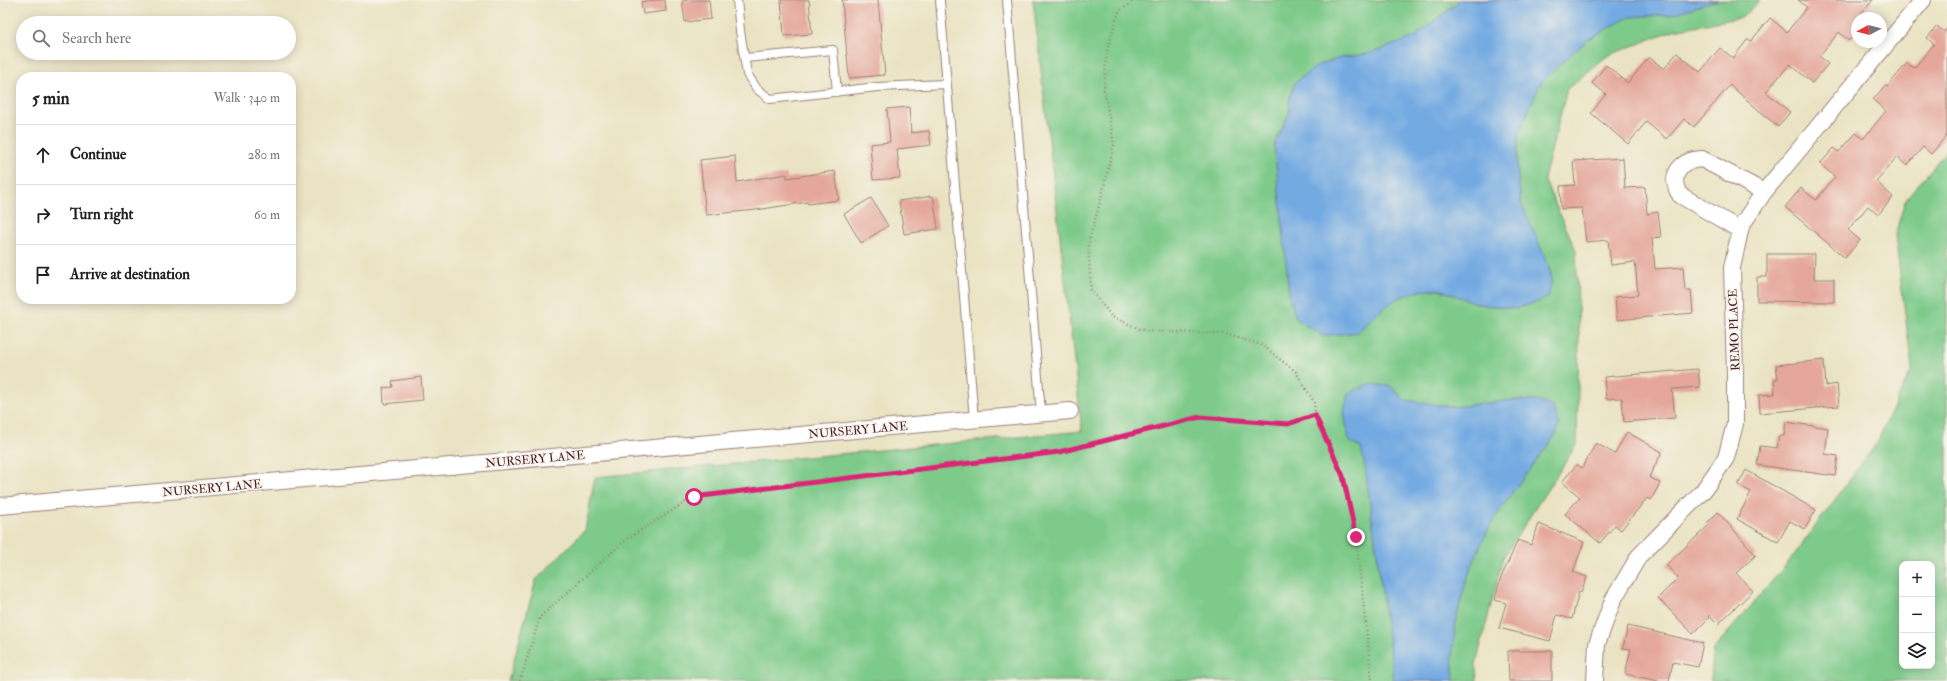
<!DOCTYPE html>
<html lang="en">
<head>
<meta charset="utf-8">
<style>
	body { margin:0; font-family:"IM FELL Double Pica",serif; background:#f2f2f2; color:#202124 }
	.controls { position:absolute; right:12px; bottom:12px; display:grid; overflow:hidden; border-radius:8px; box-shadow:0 2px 10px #0003 }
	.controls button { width:36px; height:36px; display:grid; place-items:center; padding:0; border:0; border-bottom:1px solid #e0e0e0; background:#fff; color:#202124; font:20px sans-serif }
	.compass { position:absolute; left:1851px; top:12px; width:36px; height:36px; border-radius:50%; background:#fff; box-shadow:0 2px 10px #0003; rotate:263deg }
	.stop { position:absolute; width:12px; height:12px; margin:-9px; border:3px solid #db2777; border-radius:50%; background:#fff }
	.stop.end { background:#db2777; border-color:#fff; box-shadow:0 1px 4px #0008 }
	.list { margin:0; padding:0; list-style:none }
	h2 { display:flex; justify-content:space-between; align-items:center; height:52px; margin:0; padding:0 16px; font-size:17px }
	h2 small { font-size:13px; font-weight:400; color:#757577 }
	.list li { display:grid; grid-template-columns:26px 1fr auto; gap:12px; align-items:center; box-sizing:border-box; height:60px; padding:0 16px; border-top:1px solid #e0e0e0 }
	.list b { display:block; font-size:15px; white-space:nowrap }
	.list em { font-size:13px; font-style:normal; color:#757577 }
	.icon { flex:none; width:22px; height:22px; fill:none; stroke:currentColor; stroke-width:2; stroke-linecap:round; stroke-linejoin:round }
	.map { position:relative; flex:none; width:1947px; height:681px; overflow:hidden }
	.search { position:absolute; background:#fff; box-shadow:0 2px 10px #0003; left:16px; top:16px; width:280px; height:44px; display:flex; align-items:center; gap:10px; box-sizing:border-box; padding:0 14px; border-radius:22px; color:#757577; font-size:15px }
	.panel { position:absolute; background:#fff; box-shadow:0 2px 10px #0003; left:16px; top:72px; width:280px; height:232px; border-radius:16px }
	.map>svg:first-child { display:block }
	.green { fill:#7dca8a; stroke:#64745a; fill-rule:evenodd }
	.water { fill:#73aae2; stroke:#5e6486 }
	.building { fill:#e5a79b }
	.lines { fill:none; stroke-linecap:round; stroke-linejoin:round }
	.lane-casing { stroke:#9a8177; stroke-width:10 }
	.street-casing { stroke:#9a8177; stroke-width:18 }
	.path { stroke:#9a8177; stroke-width:2.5; stroke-dasharray:1 3; stroke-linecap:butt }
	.lane { stroke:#fff; stroke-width:8 }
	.street { stroke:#fff; stroke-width:16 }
	.route { stroke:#db2777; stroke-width:5 }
	.labels { text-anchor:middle; stroke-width:3; stroke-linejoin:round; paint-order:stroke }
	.street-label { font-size:12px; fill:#4a1f2b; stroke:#f7f3e8 }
</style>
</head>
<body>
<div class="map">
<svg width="1947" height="681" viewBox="0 0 1947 681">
	<rect width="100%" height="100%" fill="#f7f3e8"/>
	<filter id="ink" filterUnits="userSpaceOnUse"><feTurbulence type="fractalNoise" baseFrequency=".025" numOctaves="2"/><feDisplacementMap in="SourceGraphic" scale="8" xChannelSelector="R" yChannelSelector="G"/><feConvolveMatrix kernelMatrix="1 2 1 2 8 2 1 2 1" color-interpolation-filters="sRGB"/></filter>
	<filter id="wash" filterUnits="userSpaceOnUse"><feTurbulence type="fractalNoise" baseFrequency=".012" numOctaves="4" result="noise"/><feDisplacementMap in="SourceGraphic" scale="16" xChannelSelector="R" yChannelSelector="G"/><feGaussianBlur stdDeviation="0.9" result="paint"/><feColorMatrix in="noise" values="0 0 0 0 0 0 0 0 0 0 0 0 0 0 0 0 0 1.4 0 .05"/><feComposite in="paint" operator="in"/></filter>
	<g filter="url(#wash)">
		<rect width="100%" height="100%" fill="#eae3c3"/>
		<path class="green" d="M1033,0H1760L1743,17L1674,30L1607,56L1567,89L1544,179L1576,250L1579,332L1577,444L1503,558L1476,664L1477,681H508L536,580L585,530L595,477L1082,431Z
			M1947,150V681H1711L1713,650L1792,558L1876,444L1912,369L1895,235L1905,201ZM1902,564H1932V666H1902Z"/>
		<path class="water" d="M1460,0H1718L1669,15L1629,17L1589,39L1561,63L1541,83L1525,118L1518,139L1517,166L1521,203L1549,267L1552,280L1548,298L1516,309L1479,304L1438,289L1420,291L1398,298L1376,314L1358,332L1323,336L1296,319L1289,295L1284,238L1274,145L1290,112L1289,101L1295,82L1320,64L1344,57L1368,54L1415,37Z
			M1369,384L1390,386L1405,400L1454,407L1513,400L1538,401L1553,407L1559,424L1556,434C1534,466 1503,500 1486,534C1464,579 1448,631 1454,681H1394L1365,467L1361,448L1349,441L1344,412L1348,393Z"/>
		<g id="blocks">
			<path class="building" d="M655,0H665L666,11L643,14L641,2Z
				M689,0H709L711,19L685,22L682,1Z
				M781,0H809L812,34L784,36Z
				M842,0H878L885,75L849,78Z
				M1798,0H1873L1857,18V31L1849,41L1839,32L1819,56L1828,64L1812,83L1790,64L1766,92L1790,112L1778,127L1730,85L1694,127L1684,119L1667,139L1646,122L1628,144L1591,113L1606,94L1592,83L1606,65L1628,83L1649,57L1664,69L1677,53L1700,72L1720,48L1733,58L1748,39L1751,41L1770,18L1787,32L1807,7Z
				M1937,26L1944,32L1947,28V135L1931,154L1923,147L1907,166L1897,157L1876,181L1893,197L1878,215L1868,206L1848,230L1860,240L1845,258L1785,207L1801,188L1816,200L1835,177L1820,164L1834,148L1839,152L1856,133L1863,139L1886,111L1873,100L1885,85L1887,87L1907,63L1914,68L1934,44L1927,38Z
				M909,107L911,133L929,131L931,145L897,149L900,178L873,180L870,144L890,142L887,109Z
				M735,156L737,182L787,174V178L835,171L839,200L808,204L807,202L756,210L706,215L700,160Z
				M1623,158L1625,188L1645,187L1647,214L1658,212L1661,237L1652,238L1655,269L1683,267L1685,290H1691L1693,313L1617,320L1615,297L1638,295L1635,262L1611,265L1608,240L1586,242L1582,208L1561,209L1560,186L1575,185L1573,161Z
				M933,196L938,229L904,234L899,201Z
				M871,198L888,226L861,243L844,214Z
				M1767,254H1815L1814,279H1834V302L1757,301V277H1767Z
				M1824,360L1826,386L1837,384L1839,406L1760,413L1759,395L1775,394L1774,379H1778L1776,365Z
				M1698,369L1700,387L1672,389L1675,418L1624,422L1622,398L1606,399L1604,377Z
				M421,377L423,400L384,404L383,388L393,387L392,381Z
				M1786,422L1828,428L1825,454L1838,456L1835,476L1757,465L1760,446L1777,448L1779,436H1784Z
				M1627,432L1662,452L1649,477L1660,483L1651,500L1647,498L1621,530L1615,525L1600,543L1565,514L1580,497L1562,482L1577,464L1582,468L1596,443L1615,454Z
				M1746,470L1816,510L1805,529L1790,521L1778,542L1737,519L1751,492L1738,485Z
				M1718,512L1756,555L1736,573L1753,591L1718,624L1709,615L1708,619L1693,634L1658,598L1678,578L1666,565L1709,525L1707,523Z
				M1539,524L1584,542L1573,572L1587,577L1581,592L1579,591L1572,619L1557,615L1550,641L1499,628L1506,603L1495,600L1500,580L1518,540L1531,545Z
				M1628,626L1703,643L1698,667L1673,662L1669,681H1658L1625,674L1631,649L1623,648Z
				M1508,651H1552V681H1509Z"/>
		</g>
	</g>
	<g filter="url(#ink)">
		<use href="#blocks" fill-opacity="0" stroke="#9a8177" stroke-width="1"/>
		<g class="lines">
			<g class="lane-casing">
				<path id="lane" d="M737,0L740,31L747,74L757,89L770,99L877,87L945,84
					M940,0L974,420
					M1007,0L1041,414
					M745,58L833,50L837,92"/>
			</g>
			<g class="street-casing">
				<path id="street" d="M1740,230L1680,195C1668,176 1680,160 1702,159L1764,192
					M0,506L1070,411
					M1595,681L1597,644L1613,600L1639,556L1703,491L1726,458L1735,424V374L1732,268L1741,226L1764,192L1923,0"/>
			</g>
			<path class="path" d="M1135,0L1119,11L1107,50L1104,90L1114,144L1101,199L1088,244L1091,290L1112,317L1145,331L1225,334L1262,345L1296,372L1314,402L1315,415L1343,476L1356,537L1372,681
				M520,681L540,617L627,539L694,497L1059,452L1200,417L1288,424L1315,415"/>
			<use href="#lane" class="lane"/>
			<use href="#street" class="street"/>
		</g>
	</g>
	<g class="lines" filter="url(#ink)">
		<path class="route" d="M694,497L1059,452L1200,417L1288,424L1315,415L1343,476L1356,537"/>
	</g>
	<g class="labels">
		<g class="street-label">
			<text transform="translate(1734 330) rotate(-92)" y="4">REMO PLACE</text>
			<text transform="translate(858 430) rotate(-5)" y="4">NURSERY LANE</text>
			<text transform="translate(535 459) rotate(-5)" y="4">NURSERY LANE</text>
			<text transform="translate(212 488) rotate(-5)" y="4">NURSERY LANE</text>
		</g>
	</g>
</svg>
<div class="controls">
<button>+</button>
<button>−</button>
<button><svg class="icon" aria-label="layers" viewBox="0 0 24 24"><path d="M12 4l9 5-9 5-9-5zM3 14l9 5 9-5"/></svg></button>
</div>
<svg class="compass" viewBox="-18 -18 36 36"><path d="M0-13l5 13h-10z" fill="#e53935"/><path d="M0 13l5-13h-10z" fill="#757577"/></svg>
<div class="stop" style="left:694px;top:497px"></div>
<div class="stop end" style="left:1356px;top:537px"></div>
<div class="search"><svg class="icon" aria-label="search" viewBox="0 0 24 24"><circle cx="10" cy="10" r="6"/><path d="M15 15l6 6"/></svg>Search here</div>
<section class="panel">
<h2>5 min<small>Walk · 340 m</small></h2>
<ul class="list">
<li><svg class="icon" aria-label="ahead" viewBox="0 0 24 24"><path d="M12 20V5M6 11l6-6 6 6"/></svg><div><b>Continue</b></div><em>280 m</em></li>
<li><svg class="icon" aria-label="right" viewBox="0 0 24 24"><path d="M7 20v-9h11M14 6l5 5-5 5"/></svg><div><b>Turn right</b></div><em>60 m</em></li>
<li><svg class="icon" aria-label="arrive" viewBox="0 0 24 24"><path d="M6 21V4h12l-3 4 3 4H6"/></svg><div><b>Arrive at destination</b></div></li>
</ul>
</section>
</div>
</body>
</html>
